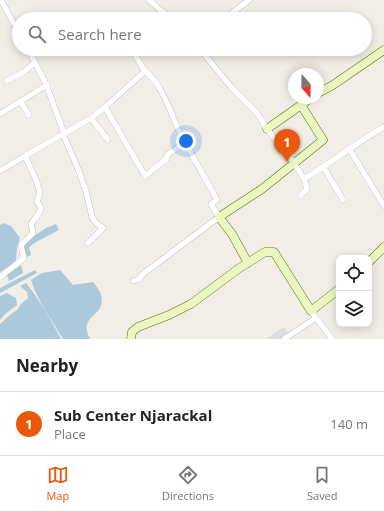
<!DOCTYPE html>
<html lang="en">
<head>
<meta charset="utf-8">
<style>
	body { margin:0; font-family:"Open Sans",sans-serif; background:#f6f6f6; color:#222 }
	.controls { position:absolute; right:12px; bottom:12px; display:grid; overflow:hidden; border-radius:8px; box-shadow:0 2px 10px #0003 }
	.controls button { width:36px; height:36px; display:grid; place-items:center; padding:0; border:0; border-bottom:1px solid #e0e0e0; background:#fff; color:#222; font:20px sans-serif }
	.compass { position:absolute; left:288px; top:68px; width:36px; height:36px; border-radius:50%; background:#fff; box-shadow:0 2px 10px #0003; rotate:160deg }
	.you { position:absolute; left:186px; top:141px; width:14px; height:14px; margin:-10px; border:3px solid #fff; border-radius:50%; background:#1a73e8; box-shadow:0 0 0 6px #1a73e833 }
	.badge { display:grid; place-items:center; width:26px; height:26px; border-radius:50%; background:#ea580c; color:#fff; font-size:13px; font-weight:700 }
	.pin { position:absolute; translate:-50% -33px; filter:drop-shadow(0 1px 2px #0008) }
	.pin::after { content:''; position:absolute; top:21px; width:14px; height:12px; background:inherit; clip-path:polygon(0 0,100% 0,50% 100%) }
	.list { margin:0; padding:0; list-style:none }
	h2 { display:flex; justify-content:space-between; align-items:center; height:52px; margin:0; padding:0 16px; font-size:17px }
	h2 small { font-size:13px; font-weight:400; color:#767676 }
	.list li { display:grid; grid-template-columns:26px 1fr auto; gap:12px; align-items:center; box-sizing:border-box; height:64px; padding:0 16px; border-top:1px solid #e0e0e0 }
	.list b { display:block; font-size:15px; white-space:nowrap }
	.list p { margin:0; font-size:13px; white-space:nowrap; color:#767676 }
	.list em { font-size:13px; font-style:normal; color:#767676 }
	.icon { flex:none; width:22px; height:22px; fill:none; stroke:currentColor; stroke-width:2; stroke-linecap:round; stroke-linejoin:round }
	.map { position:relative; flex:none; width:384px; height:339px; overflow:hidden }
	.search { position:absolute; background:#fff; box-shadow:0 2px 10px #0003; left:12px; right:12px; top:12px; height:44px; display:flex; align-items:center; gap:10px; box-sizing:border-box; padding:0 14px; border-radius:22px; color:#767676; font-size:15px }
	.sheet { height:116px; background:#fff }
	nav { display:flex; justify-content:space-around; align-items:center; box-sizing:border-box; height:56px; border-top:1px solid #e0e0e0; background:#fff; font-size:11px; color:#767676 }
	nav a { display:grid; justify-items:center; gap:2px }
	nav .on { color:#ea580c }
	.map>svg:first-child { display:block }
	.residential { fill:#dedddd }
	.water { fill:#abc9da }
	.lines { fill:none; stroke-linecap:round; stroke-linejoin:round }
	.street-casing { stroke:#a4a4a4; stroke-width:6 }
	.secondary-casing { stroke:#58720d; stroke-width:9 }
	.street { stroke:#fff; stroke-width:5.5 }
	.secondary { stroke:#ebf6c0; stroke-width:8 }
</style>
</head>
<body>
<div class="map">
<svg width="384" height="339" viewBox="0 0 384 339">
	<rect width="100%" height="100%" fill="#f0eee7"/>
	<path class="residential" d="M284,327L292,339H266Z"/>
	<path class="water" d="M3,223L11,226L20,238L17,247L16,262L0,272V225Z
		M56,224L59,230L36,242L29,247L31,255L27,257L24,248L25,242L46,228Z
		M21,265L23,273L9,281L7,275Z
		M35,270L37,273L0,293V288Z
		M60,270L73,285L93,282C95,285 100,290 101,295C107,318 77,313 90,339H63C52,320 38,302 31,280L42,273Z
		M26,283C40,300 51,320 61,339H0V324L11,314L17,310L21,304L28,298L27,292L20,286Z
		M7,293L16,298L17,305L5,314L0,320V296Z"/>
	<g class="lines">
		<g class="street-casing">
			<path id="street" d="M1,0L19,33
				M149,0L159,9L173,19
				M224,19L249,0
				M28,49L46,84L64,133
				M200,49L231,87L257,113L267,129L294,163L304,179L307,189L301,195
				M7,81L25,71L35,62
				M105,107L145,176L166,159L168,154L185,143
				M0,114L21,101
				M29,115L22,104L21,101L47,85
				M91,118L108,140
				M63,134L78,169L86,191L92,217L96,223L103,228L88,243
				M350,150L384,206
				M324,168L343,200
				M0,171L25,156
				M304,179C331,163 356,143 384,127
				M0,277L24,258L21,245L33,233L31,224C35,217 46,210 37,202L40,192L36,180L25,156L91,118L105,107L145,71L131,49
				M133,281L139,279L143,274L219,217L211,204L217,200C207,181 196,162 185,143C172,120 166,88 145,71
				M311,311L332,339
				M284,339L316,318"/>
		</g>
		<g class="secondary-casing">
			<path id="secondary" d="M318,93L333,85L384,50
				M267,129L311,98
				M369,262L384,247
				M248,263L232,234L219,217L262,189L323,140L301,105
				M131,339L132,332L138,327L169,315L191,304L238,269L265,252H274L311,311L339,289"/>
		</g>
		<use href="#street" class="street"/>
		<use href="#secondary" class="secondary"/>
	</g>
</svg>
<div class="controls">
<button><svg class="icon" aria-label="locate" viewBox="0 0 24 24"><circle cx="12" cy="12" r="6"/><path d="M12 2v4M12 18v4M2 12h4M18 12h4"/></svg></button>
<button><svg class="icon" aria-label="layers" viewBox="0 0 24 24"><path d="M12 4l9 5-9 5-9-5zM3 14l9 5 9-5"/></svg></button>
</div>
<svg class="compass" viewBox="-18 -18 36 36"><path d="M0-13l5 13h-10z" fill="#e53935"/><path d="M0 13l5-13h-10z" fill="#767676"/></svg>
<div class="you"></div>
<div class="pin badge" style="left:287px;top:162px">1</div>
<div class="search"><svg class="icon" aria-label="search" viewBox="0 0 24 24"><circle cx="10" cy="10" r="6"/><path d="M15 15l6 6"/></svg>Search here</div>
</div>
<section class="sheet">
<h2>Nearby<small></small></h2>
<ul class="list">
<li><span class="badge">1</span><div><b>Sub Center Njarackal</b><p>Place</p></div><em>140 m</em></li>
</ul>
</section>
<nav>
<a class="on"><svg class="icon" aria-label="map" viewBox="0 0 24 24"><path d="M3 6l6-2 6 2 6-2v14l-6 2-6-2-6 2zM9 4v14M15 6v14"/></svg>Map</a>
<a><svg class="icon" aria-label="directions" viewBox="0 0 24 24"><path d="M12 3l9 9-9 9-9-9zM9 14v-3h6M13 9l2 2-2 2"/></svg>Directions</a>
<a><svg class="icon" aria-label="saved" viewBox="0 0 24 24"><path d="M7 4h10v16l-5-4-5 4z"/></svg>Saved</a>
</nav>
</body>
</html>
